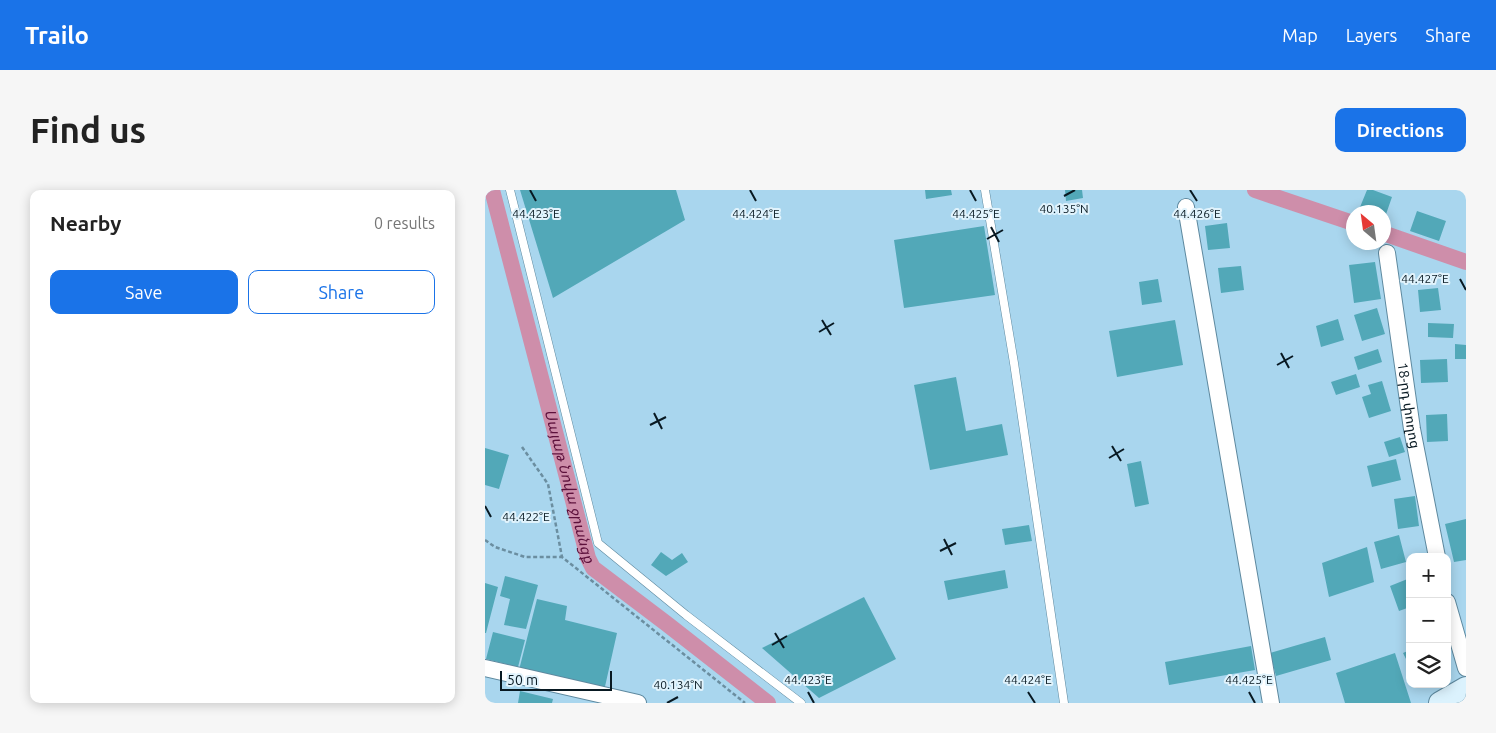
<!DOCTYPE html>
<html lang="en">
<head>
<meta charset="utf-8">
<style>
	body { margin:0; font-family:Ubuntu,"Noto Sans Armenian",sans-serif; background:#f6f6f6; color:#222 }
	.controls { position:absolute; right:15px; bottom:15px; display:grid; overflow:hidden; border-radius:10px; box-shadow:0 2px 12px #0003 }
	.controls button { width:45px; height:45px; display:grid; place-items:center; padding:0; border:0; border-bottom:1px solid #e0e0e0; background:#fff; color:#222; font:25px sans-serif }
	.compass { position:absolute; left:861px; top:15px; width:45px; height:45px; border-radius:50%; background:#fff; box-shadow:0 2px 12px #0003; rotate:331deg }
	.scale { position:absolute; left:15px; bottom:12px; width:112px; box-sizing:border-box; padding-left:5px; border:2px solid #081922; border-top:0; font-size:14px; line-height:18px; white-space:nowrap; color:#081922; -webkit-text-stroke:4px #e1f3fc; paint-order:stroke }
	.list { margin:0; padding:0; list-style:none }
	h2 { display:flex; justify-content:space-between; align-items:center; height:65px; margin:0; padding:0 20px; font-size:21px }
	h2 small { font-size:16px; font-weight:400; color:#767676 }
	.actions { display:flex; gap:10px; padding:15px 20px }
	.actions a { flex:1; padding:11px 0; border:1px solid #1a73e8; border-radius:10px; text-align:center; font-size:18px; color:#1a73e8 }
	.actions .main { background:#1a73e8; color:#fff }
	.icon { flex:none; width:28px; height:28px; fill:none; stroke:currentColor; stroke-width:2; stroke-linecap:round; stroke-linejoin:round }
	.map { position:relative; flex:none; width:981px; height:513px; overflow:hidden; border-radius:10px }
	header { display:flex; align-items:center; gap:30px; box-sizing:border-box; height:70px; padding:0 25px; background:#1a73e8; color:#fff }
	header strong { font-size:24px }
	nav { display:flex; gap:28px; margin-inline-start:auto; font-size:18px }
	.intro { display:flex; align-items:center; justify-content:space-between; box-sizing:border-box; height:120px; padding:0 30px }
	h1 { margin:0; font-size:35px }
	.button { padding:12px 22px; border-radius:10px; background:#1a73e8; color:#fff; font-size:18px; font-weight:700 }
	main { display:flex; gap:30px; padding:0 30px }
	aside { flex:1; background:#fff; border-radius:10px; box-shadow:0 2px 12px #0003 }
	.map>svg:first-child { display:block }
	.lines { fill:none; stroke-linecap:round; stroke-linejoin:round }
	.canal { stroke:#ce8eaa; stroke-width:16 }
	.building { fill:#52a8b8 }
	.service-casing { stroke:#5e899f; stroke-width:9 }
	.minor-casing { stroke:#5e899f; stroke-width:18 }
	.secondary-casing { stroke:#5e899f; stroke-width:24 }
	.path { stroke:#6b8ea0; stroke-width:2.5; stroke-dasharray:4 2.5; stroke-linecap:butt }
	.service { stroke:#fff; stroke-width:8 }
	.minor { stroke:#fff; stroke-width:16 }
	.secondary { stroke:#dbf2fd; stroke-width:22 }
	.ticks { fill:none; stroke:#081922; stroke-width:2 }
	.labels { text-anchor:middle; stroke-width:4; stroke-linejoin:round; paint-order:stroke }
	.street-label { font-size:14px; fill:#081922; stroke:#e1f3fc }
	.water-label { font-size:15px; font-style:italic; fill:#5d113c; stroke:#e1f3fc }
	.ticks-label { font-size:12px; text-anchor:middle; fill:#081922; stroke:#e1f3fc; stroke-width:4; stroke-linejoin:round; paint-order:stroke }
</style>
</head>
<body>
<header>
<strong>Trailo</strong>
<nav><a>Map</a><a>Layers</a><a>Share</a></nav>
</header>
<div class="intro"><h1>Find us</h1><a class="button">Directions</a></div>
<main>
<aside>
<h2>Nearby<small>0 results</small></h2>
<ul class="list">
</ul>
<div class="actions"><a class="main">Save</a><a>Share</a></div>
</aside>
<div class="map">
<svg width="981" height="513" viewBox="0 0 981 513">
	<rect width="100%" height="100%" fill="#a9d6ee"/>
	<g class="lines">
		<g class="canal">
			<path id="s1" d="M7,0L103,368L108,378L182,434L283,513"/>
			<path d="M770,0L868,33"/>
			<path d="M898,43L981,72"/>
		</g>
	</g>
	<path class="building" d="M35,0H191L200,30L68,108Z
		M440,0H466L467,5L441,9Z
		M580,0H597L598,8L581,11Z
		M882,0H888L907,7L899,30L898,22H873Z
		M932,21L961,31L954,51L925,41Z
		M742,33L745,58L723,60L720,36Z
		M499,36L510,105L419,118L409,50Z
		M890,72L896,109L869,113L864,75Z
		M756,76L759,100L736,103L733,78Z
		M673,89L677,112L657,115L654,92Z
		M953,98L956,120L935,122L933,100Z
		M892,118L900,144L877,151L869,125Z
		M853,129L859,150L836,157L831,136Z
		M690,130L698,175L632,187L624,141Z
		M943,133L969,134L968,148L943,147Z
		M970,154L981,155V169H970Z
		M893,159L897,172L873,180L869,167Z
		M962,169L963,192L936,193L935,170Z
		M871,184L875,197L851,205L846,192Z
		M471,187L481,241L517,234L523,265L445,280L429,195Z
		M897,191L906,221L884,228L877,207L886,204L883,195Z
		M962,224L963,251L942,252L941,225Z
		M915,247L920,262L904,267L899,252Z
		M0,258L24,265L14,299L0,295Z
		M911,269L916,290L887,297L882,276Z
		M656,271L664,314L650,317L642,274Z
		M930,306L934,336L913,339L909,309Z
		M981,329V370L969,372L960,334Z
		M544,335L547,351L520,355L517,339Z
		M914,345L921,372L896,379L889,352Z
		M882,357L889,392L844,407L837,373Z
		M176,362L187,370L197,363L203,372L181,386L166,375Z
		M520,380L523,398L463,410L459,391Z
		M20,386L53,395L41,439L19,435L25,409L15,406Z
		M925,388V417L914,421L905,396Z
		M0,393L13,397L1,443H0Z
		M379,407L411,469L334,508L277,458Z
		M52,409L82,416L80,430L132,443L119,501L34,480Z
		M8,442L40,450L33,477L1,469Z
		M840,447L846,470L791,486L785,463Z
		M766,456L770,480L684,495L680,472Z
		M925,460V477L918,463Z
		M910,463L926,513H860L851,483Z
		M35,501L68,509L67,513H33Z"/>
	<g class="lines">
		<g class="service-casing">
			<path id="service" d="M25,0L113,353L201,425L316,513
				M500,0L529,173L579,513"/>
		</g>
		<g class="minor-casing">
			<g id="minor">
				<path d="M701,17L786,513"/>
				<path id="s2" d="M902,63L927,239L952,367"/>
				<path d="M962,412L981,478"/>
				<path d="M0,478L153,513"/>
			</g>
		</g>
		<g class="secondary-casing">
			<path id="secondary" d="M955,513L981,498"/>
		</g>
		<path class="path" d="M37,257L63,294L77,367L260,513
			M0,350L10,357L40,367H77"/>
		<use href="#service" class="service"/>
		<use href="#minor" class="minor"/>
		<use href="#secondary" class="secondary"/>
	</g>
	<path class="ticks" d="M45,0L51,11M265,0L271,11M485,0L491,11M705,0L712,11M579,6L590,0M506,37L514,52M502,49L518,40M975,89L981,100M337,130L346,145M334,142L349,133M796,163L804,178M792,175L808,166M169,223L177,239M165,235L181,227M627,256L636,271M624,268L639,259M0,316L6,327M459,349L467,365M455,361L471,353M290,443L299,458M287,455L302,446M323,502L329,513M543,502L550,513M764,502L770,513M182,513L193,507"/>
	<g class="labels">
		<g class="street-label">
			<text dy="5" stroke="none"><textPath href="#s2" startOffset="154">18-րդ փողոց</textPath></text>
		</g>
		<g class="water-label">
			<text dy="5" stroke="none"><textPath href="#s1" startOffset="306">Սայաթ Նովա ջրանցք</textPath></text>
		</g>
	</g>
	<g class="ticks-label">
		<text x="579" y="23">40.135°N</text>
		<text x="51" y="28">44.423°E</text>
		<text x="271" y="28">44.424°E</text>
		<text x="491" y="28">44.425°E</text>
		<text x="712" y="28">44.426°E</text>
		<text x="940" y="93">44.427°E</text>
		<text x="41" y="331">44.422°E</text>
		<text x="323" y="494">44.423°E</text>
		<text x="543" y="494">44.424°E</text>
		<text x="764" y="494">44.425°E</text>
		<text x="193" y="499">40.134°N</text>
	</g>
</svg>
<div class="controls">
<button>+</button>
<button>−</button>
<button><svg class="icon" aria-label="layers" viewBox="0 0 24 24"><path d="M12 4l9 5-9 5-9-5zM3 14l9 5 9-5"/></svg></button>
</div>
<svg class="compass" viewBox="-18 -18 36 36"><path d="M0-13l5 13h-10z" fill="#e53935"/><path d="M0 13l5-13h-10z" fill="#767676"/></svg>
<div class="scale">50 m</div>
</div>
</main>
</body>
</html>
